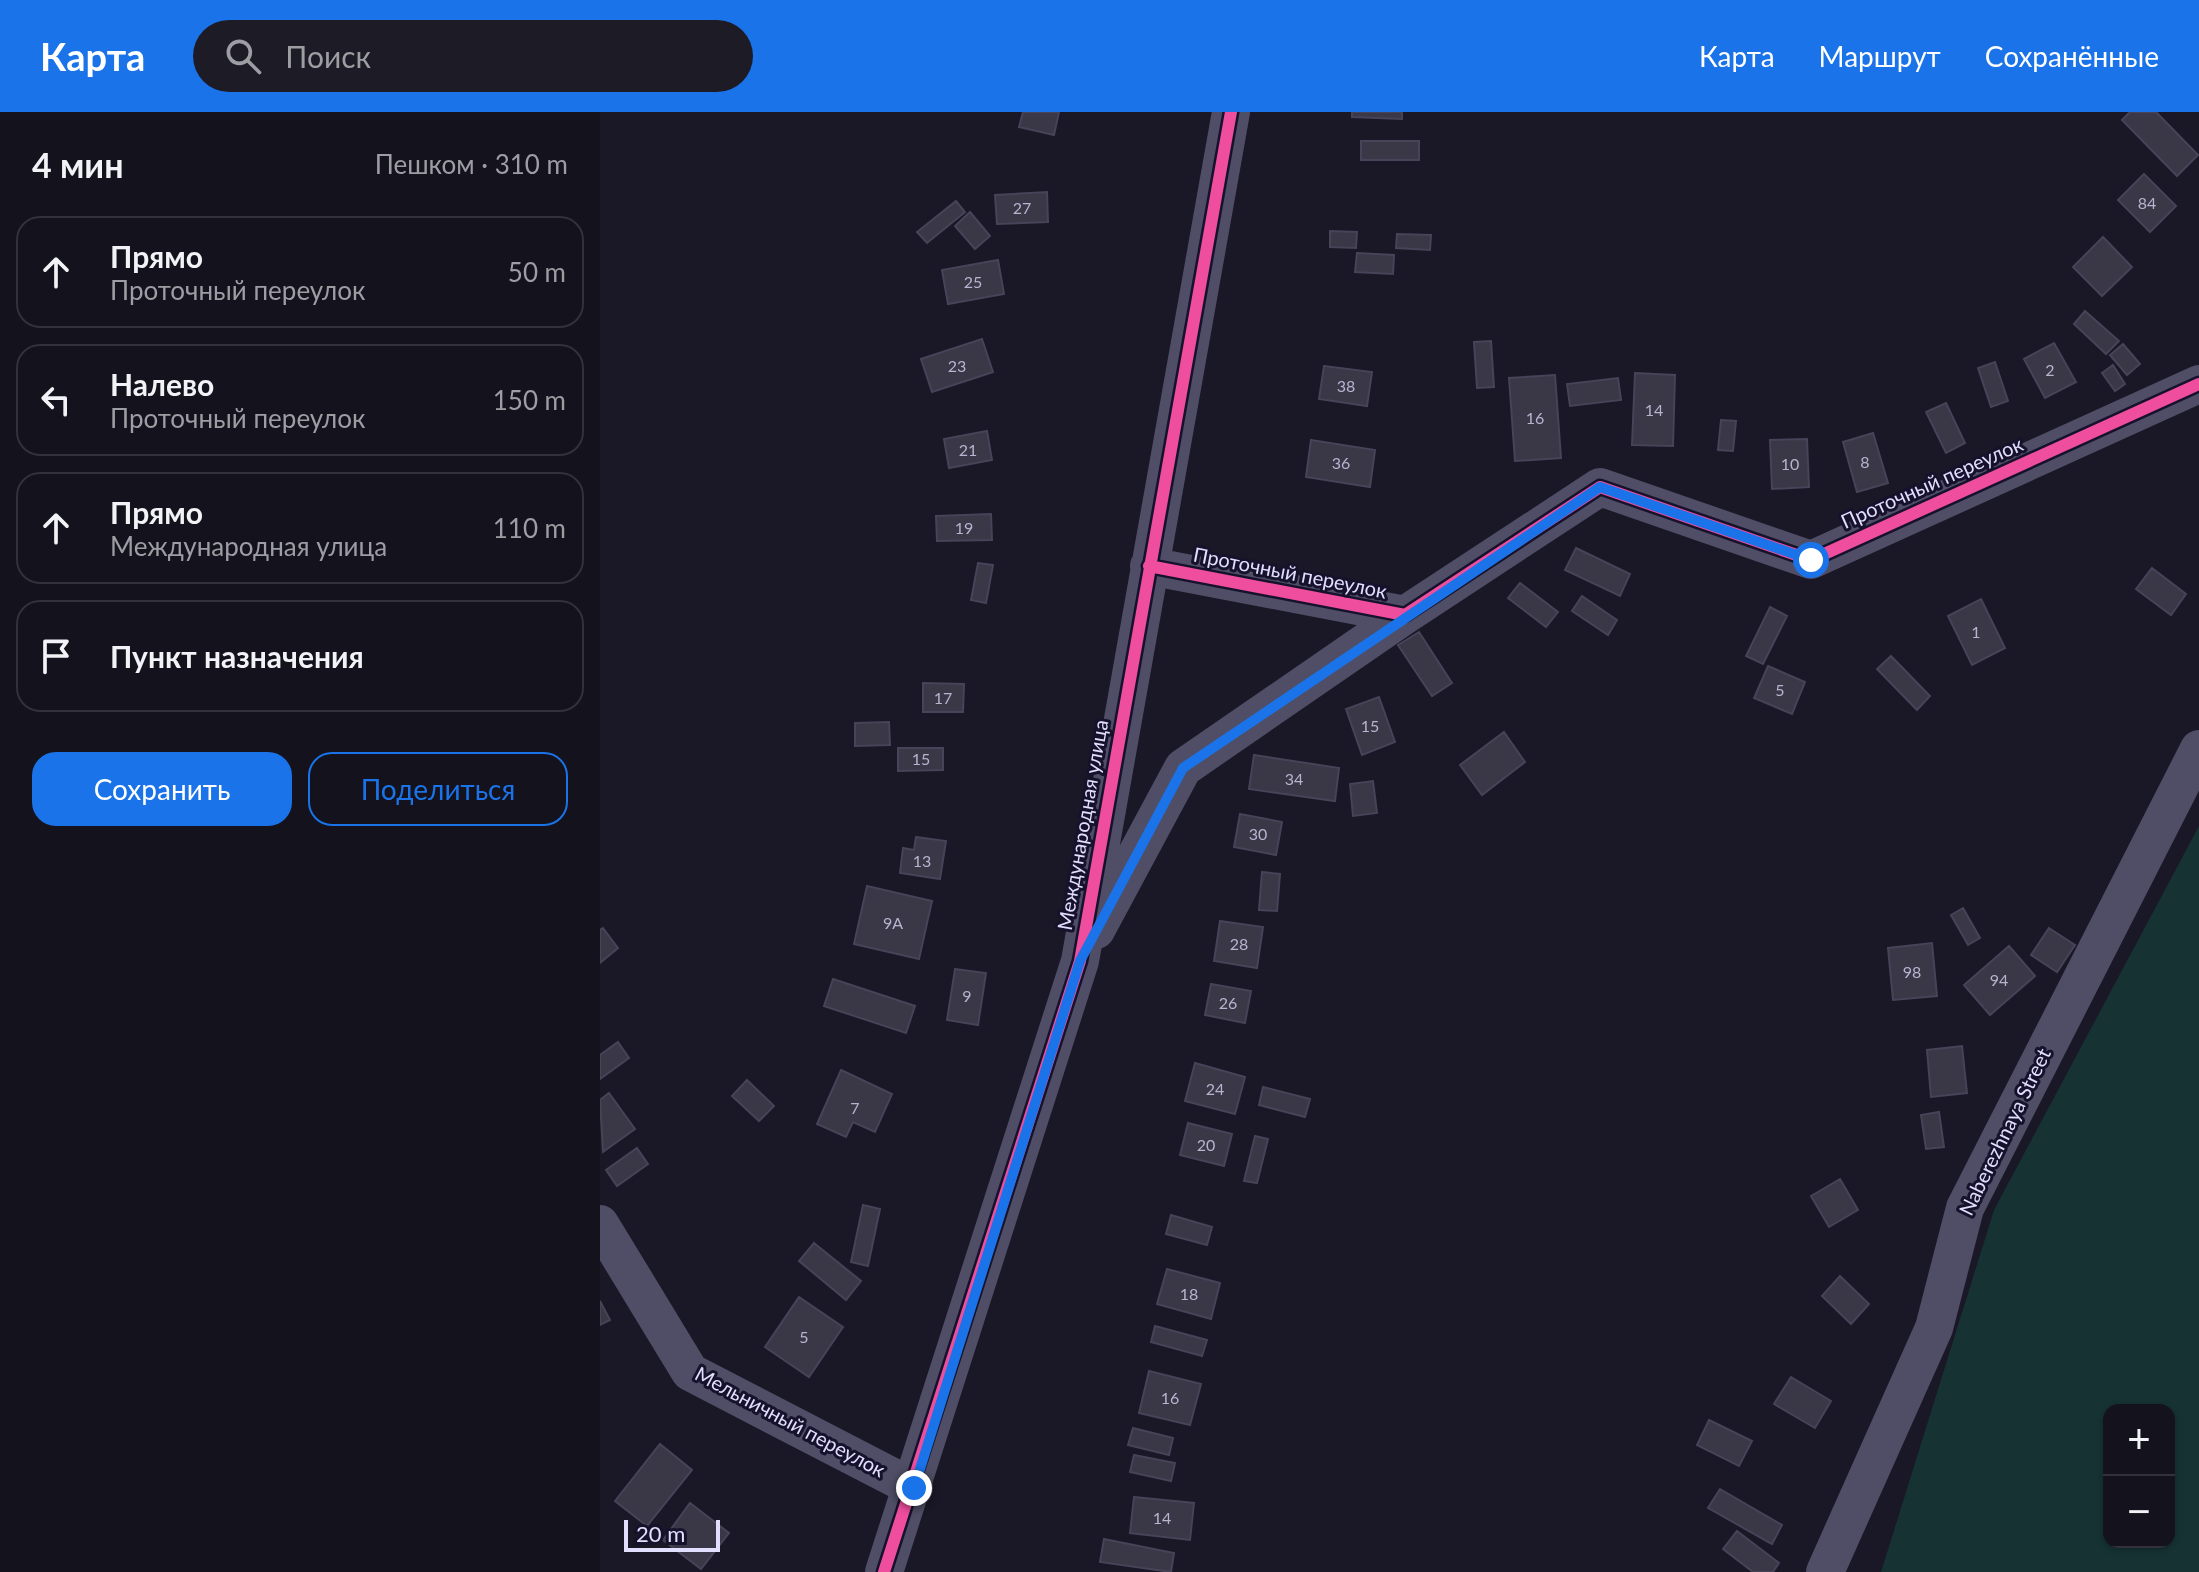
<!DOCTYPE html>
<html lang="ru">
<head>
<meta charset="utf-8">
<style>
	body { margin:0; font-family:Lato,sans-serif; background:#1d1b25; color:#f1f3f6 }
	.controls { position:absolute; right:24px; bottom:24px; display:grid; overflow:hidden; border-radius:16px; box-shadow:0 2px 6px #0004 }
	.controls button { width:72px; height:72px; display:grid; place-items:center; padding:0; border:0; border-bottom:2px solid #33323b; background:#14121c; color:#f1f3f6; font:40px sans-serif }
	.scale { position:absolute; left:24px; bottom:20px; width:96px; box-sizing:border-box; padding-left:8px; border:4px solid #e1defe; border-top:0; font-size:22px; line-height:28px; white-space:nowrap; color:#e1defe; -webkit-text-stroke:6px #17122c; paint-order:stroke }
	.stop { position:absolute; width:24px; height:24px; margin:-18px; border:6px solid #1a73e8; border-radius:50%; background:#fff }
	.stop.end { background:#1a73e8; border-color:#fff; box-shadow:0 2px 8px #0008 }
	.list { margin:0; padding:0; list-style:none }
	h2 { display:flex; justify-content:space-between; align-items:center; height:104px; margin:0; padding:0 32px; font-size:34px }
	h2 small { font-size:26px; font-weight:400; color:#9d9ea3 }
	.list li { display:grid; grid-template-columns:52px 1fr auto; gap:24px; align-items:center; box-sizing:border-box; height:112px; margin:0 16px 16px; padding:0 16px; border:2px solid #33323b; border-radius:24px }
	.list b { display:block; font-size:30px; white-space:nowrap }
	.list p { margin:0; font-size:26px; white-space:nowrap; color:#9d9ea3 }
	.list em { font-size:26px; font-style:normal; color:#9d9ea3 }
	.actions { display:flex; gap:16px; padding:24px 32px }
	.actions a { flex:1; padding:18px 0; border:2px solid #1a73e8; border-radius:24px; text-align:center; font-size:28px; color:#1a73e8 }
	.actions .main { background:#1a73e8; color:#fff }
	.icon { flex:none; width:44px; height:44px; fill:none; stroke:currentColor; stroke-width:2; stroke-linecap:round; stroke-linejoin:round }
	.map { position:relative; flex:none; width:1599px; height:1460px; overflow:hidden }
	header { display:flex; align-items:center; gap:48px; box-sizing:border-box; height:112px; padding:0 40px; background:#1a73e8; color:#fff }
	header strong { font-size:38px }
	nav { display:flex; gap:44px; margin-inline-start:auto; font-size:28px }
	.search { width:560px; height:72px; background:#1d1b25; display:flex; align-items:center; gap:20px; box-sizing:border-box; padding:0 28px; border-radius:44px; color:#9d9ea3; font-size:30px }
	main { display:flex }
	aside { flex:1; background:#14121c }
	.map>svg:first-child { display:block }
	.green { fill:#163232; fill-rule:evenodd }
	.building { fill:#3a3747; stroke:#474358; stroke-width:2 }
	.lines { fill:none; stroke-linecap:round; stroke-linejoin:round }
	.street { stroke:#4f4e66; stroke-width:38 }
	.cycleway-casing { stroke:#17122c; stroke-width:17 }
	.cycleway { stroke:#ef4d9e; stroke-width:12 }
	.route { stroke:#1a73e8; stroke-width:10 }
	.labels { text-anchor:middle; stroke-width:6; stroke-linejoin:round; paint-order:stroke }
	.number-label { font-size:16px; fill:#b7b4d0 }
	.street-label { font-size:20px; fill:#e1defe; stroke:#17122c }
</style>
</head>
<body>
<header>
<strong>Карта</strong>
<div class="search"><svg class="icon" aria-label="search" viewBox="0 0 24 24"><circle cx="10" cy="10" r="6"/><path d="M15 15l6 6"/></svg>Поиск</div>
<nav><a>Карта</a><a>Маршрут</a><a>Сохранённые</a></nav>
</header>
<main>
<aside>
<h2>4 мин<small>Пешком · 310 m</small></h2>
<ul class="list">
<li><svg class="icon" aria-label="ahead" viewBox="0 0 24 24"><path d="M12 20V5M6 11l6-6 6 6"/></svg><div><b>Прямо</b><p>Проточный переулок</p></div><em>50 m</em></li>
<li><svg class="icon" aria-label="left" viewBox="0 0 24 24"><path d="M17 20v-9H6M10 6l-5 5 5 5"/></svg><div><b>Налево</b><p>Проточный переулок</p></div><em>150 m</em></li>
<li><svg class="icon" aria-label="ahead" viewBox="0 0 24 24"><path d="M12 20V5M6 11l6-6 6 6"/></svg><div><b>Прямо</b><p>Международная улица</p></div><em>110 m</em></li>
<li><svg class="icon" aria-label="arrive" viewBox="0 0 24 24"><path d="M6 21V4h12l-3 4 3 4H6"/></svg><div><b>Пункт назначения</b></div></li>
</ul>
<div class="actions"><a class="main">Сохранить</a><a>Поделиться</a></div>
</aside>
<div class="map">
<svg width="1599" height="1460" viewBox="0 0 1599 1460">
	<rect width="100%" height="100%" fill="#1a1826"/>
	<path class="green" d="M1599,714V1460H1281L1394,1098ZM1509,1298H1569V1430H1509Z"/>
	<path class="building" d="M423,0H459L454,23L419,15Z
		M752,0H802V7L752,5Z
		M1530,0H1556L1598,43L1577,64L1522,8Z
		M761,29H819V48H761Z
		M1544,62L1576,94L1550,120L1518,88Z
		M447,80L448,110L397,112L395,83Z
		M356,89L365,100L327,131L317,120Z
		M370,100L390,124L375,137L355,114Z
		M730,119L757,120L756,136L730,135Z
		M797,122L831,123L830,138L796,136Z
		M1503,125L1532,155L1502,184L1473,155Z
		M757,141L794,143L793,162L755,160Z
		M398,148L404,182L348,192L342,158Z
		M1485,199L1519,229L1506,242L1474,212Z
		M382,227L393,260L332,280L321,247Z
		M891,229L894,275L877,276L874,230Z
		M1454,231L1476,270L1445,286L1424,247Z
		M1523,232L1540,252L1527,263L1510,243Z
		M1395,250L1408,289L1391,295L1378,256Z
		M1513,253L1525,272L1515,279L1502,261Z
		M724,254L772,260L767,294L719,287Z
		M1035,261L1075,263L1073,334L1032,333Z
		M955,263L961,346L915,349L909,266Z
		M1018,266L1021,288L970,294L967,272Z
		M1346,291L1365,331L1346,341L1326,300Z
		M1121,308L1136,309L1133,339L1118,338Z
		M387,319L392,348L349,356L344,327Z
		M1273,321L1288,371L1257,380L1243,330Z
		M1207,327L1209,375L1172,377L1170,328Z
		M711,328L775,338L770,375L706,365Z
		M391,402L392,428L337,429L336,404Z
		M976,436L1030,462L1020,484L965,458Z
		M378,451L393,453L386,491L371,488Z
		M1552,456L1586,482L1571,503L1536,477Z
		M920,471L958,500L946,515L908,486Z
		M982,484L1017,508L1008,523L972,499Z
		M1381,487L1405,536L1372,553L1348,504Z
		M1170,495L1187,504L1163,552L1146,544Z
		M819,520L852,571L832,584L798,533Z
		M1291,544L1330,584L1317,598L1277,557Z
		M1168,554L1205,570L1192,602L1154,586Z
		M323,571L364,572L363,600H323Z
		M779,585L795,630L762,643L746,597Z
		M289,610L290,633L255,634V611Z
		M904,620L925,650L882,683L860,653Z
		M298,636H343V658L298,659Z
		M654,643L739,656L735,689L649,677Z
		M773,669L777,701L753,704L750,672Z
		M640,702L682,710L676,743L634,735Z
		M316,725L346,729L340,767L300,761L303,736L314,738Z
		M662,760L680,762L677,799L659,798Z
		M267,774L332,789L319,847L254,832Z
		M1363,796L1380,826L1368,833L1351,803Z
		M620,809L663,815L657,856L614,849Z
		M3,816L18,836L0,851V818Z
		M1449,816L1475,833L1457,860L1431,843Z
		M1332,831L1337,884L1293,888L1288,836Z
		M1409,834L1435,864L1390,903L1364,873Z
		M355,857L386,861L378,913L347,908Z
		M233,867L315,894L306,921L224,894Z
		M611,872L651,879L645,911L605,903Z
		M18,930L29,946L0,967V943Z
		M1362,934L1367,981L1331,985L1327,938Z
		M595,951L645,965L635,1002L585,989Z
		M241,958L292,982L275,1020L253,1010L246,1025L217,1012Z
		M147,968L174,994L159,1009L132,984Z
		M663,975L710,987L705,1005L659,993Z
		M9,981L35,1017L3,1040L0,988Z
		M1339,1000L1344,1035L1326,1037L1321,1003Z
		M588,1011L632,1022L624,1054L580,1043Z
		M655,1024L668,1027L657,1071L644,1069Z
		M37,1036L48,1052L17,1074L6,1058Z
		M1240,1067L1258,1098L1229,1115L1211,1084Z
		M263,1093L280,1097L268,1154L251,1150Z
		M571,1103L612,1115L607,1133L566,1122Z
		M214,1131L261,1169L246,1188L199,1149Z
		M567,1157L620,1171L611,1207L557,1192Z
		M1240,1164L1269,1192L1251,1212L1222,1184Z
		M199,1185L243,1215L209,1265L165,1235Z
		M0,1189L10,1208L0,1213Z
		M555,1214L607,1228L602,1244L551,1230Z
		M549,1259L601,1272L590,1313L539,1301Z
		M1191,1265L1231,1289L1215,1316L1174,1292Z
		M1109,1308L1152,1329L1139,1354L1097,1333Z
		M533,1316L573,1326L569,1343L528,1333Z
		M60,1332L92,1358L47,1414L15,1389Z
		M534,1343L575,1351L571,1369L530,1360Z
		M1120,1377L1182,1413L1172,1432L1108,1396Z
		M534,1385L594,1391L590,1428L530,1421Z
		M90,1391L129,1421L101,1457L63,1428Z
		M1137,1419L1179,1451L1173,1460H1153L1123,1437Z
		M504,1427L574,1441L571,1460L500,1450Z"/>
	<g class="lines">
		<path class="street" d="M549,454L805,503L1000,375L1211,448L1599,272
			M496,818L583,656L805,503
			M0,1112L90,1260L314,1376
			M284,1460L480,849L631,0
			M1225,1460L1334,1216L1365,1096L1599,637"/>
		<g class="cycleway-casing">
			<path id="cycleway" d="M549,454L805,503L1000,375L1211,448L1599,272
				M284,1460L480,849L631,0"/>
		</g>
		<use href="#cycleway" class="cycleway"/>
	</g>
	<g class="lines">
		<path class="route" d="M314,1376L480,849L583,656L1000,375L1211,448"/>
	</g>
	<g class="labels">
		<g class="number-label">
			<text x="1547" y="97">84</text>
			<text x="422" y="102">27</text>
			<text x="373" y="176">25</text>
			<text x="357" y="260">23</text>
			<text x="1450" y="264">2</text>
			<text x="746" y="280">38</text>
			<text x="1054" y="304">14</text>
			<text x="935" y="312">16</text>
			<text x="368" y="344">21</text>
			<text x="1265" y="356">8</text>
			<text x="741" y="357">36</text>
			<text x="1190" y="358">10</text>
			<text x="364" y="422">19</text>
			<text x="1376" y="526">1</text>
			<text x="1180" y="584">5</text>
			<text x="343" y="592">17</text>
			<text x="770" y="620">15</text>
			<text x="321" y="653">15</text>
			<text x="694" y="673">34</text>
			<text x="658" y="728">30</text>
			<text x="322" y="755">13</text>
			<text x="293" y="817">9А</text>
			<text x="639" y="838">28</text>
			<text x="1312" y="866">98</text>
			<text x="1399" y="874">94</text>
			<text x="367" y="890">9</text>
			<text x="628" y="897">26</text>
			<text x="615" y="983">24</text>
			<text x="255" y="1002">7</text>
			<text x="606" y="1039">20</text>
			<text x="589" y="1188">18</text>
			<text x="204" y="1231">5</text>
			<text x="570" y="1292">16</text>
			<text x="562" y="1412">14</text>
		</g>
		<g class="street-label">
			<text transform="translate(1332 371) rotate(-24)" y="7">Проточный переулок</text>
			<text transform="translate(690 461) rotate(11)" y="7">Проточный переулок</text>
			<text transform="translate(483 713) rotate(-80)" y="7">Международная улица</text>
			<text transform="translate(1405 1020) rotate(-64)" y="7">Naberezhnaya Street</text>
			<text transform="translate(190 1310) rotate(28)" y="7">Мельничный переулок</text>
		</g>
	</g>
</svg>
<div class="controls">
<button>+</button>
<button>−</button>
</div>
<div class="scale">20 m</div>
<div class="stop" style="left:1211px;top:448px"></div>
<div class="stop end" style="left:314px;top:1376px"></div>
</div>
</main>
</body>
</html>
